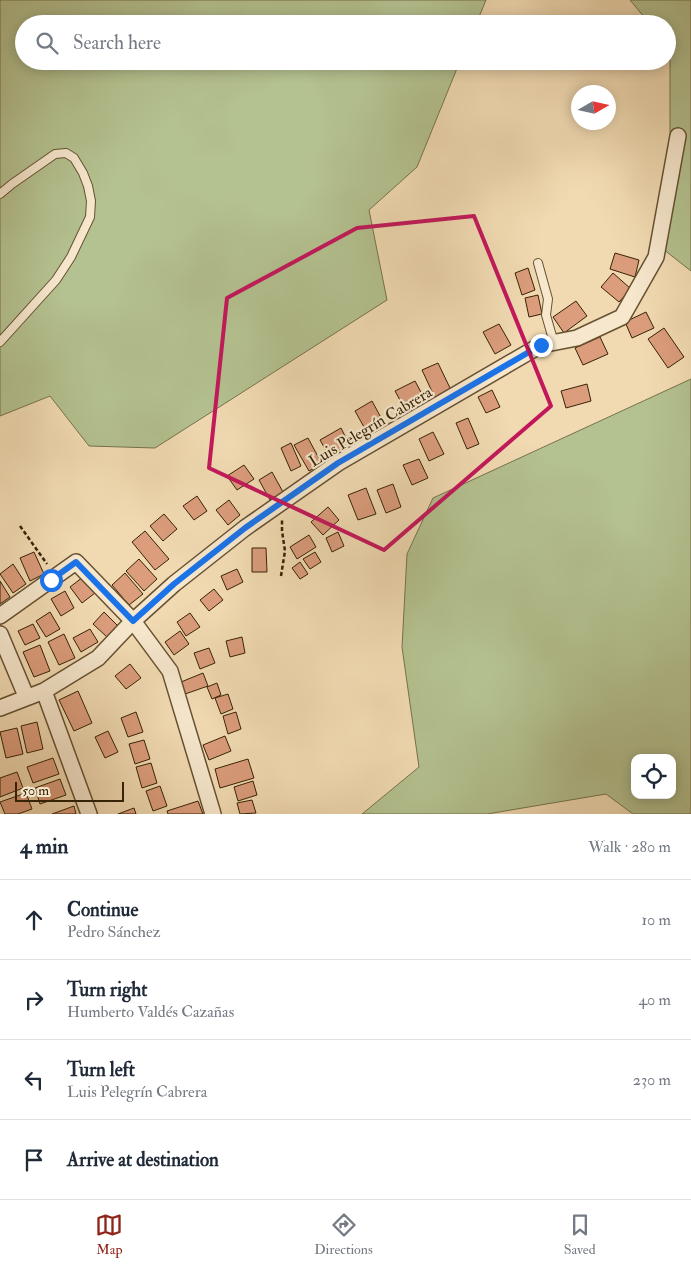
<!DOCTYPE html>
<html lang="en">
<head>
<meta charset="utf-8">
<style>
	body { margin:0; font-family:"IM FELL Double Pica",serif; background:#f2f2f3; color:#1f2937 }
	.controls { position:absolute; right:15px; bottom:15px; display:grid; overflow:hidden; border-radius:10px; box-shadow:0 2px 12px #0003 }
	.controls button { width:45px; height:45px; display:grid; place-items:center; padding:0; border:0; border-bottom:1px solid #e0e1e3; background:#fff; color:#1f2937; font:25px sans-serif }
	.compass { position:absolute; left:571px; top:85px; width:45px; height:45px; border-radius:50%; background:#fff; box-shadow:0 2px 12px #0003; rotate:81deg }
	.scale { position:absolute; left:15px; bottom:12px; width:109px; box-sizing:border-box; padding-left:5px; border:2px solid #372306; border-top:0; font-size:14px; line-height:18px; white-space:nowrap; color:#372306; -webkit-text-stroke:4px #f6e7cd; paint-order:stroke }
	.stop { position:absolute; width:15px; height:15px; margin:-11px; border:4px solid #1a73e8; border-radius:50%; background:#fff }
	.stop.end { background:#1a73e8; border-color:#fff; box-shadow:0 1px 5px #0008 }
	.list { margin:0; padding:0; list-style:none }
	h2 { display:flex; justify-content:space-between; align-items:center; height:65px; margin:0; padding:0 20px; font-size:21px }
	h2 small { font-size:16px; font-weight:400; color:#747a83 }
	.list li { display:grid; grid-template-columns:32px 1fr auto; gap:15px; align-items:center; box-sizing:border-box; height:80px; padding:0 20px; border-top:1px solid #e0e1e3 }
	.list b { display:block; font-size:19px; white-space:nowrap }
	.list p { margin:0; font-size:16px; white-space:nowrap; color:#747a83 }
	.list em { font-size:16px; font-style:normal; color:#747a83 }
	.icon { flex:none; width:28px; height:28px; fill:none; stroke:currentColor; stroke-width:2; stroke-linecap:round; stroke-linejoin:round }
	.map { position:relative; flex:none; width:691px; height:814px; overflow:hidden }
	.search { position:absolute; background:#fff; box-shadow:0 2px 12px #0003; left:15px; right:15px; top:15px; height:55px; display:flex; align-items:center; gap:12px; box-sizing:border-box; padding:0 18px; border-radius:28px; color:#747a83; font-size:19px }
	.sheet { height:385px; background:#fff }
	nav { display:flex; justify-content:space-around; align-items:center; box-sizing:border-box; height:70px; border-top:1px solid #e0e1e3; background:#fff; font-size:14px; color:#747a83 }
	nav a { display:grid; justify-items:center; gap:2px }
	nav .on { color:#8f2418 }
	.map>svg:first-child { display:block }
	.green { fill:#b4c190; stroke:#76724b; fill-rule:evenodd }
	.building { fill:#db9d7c; stroke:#372306 }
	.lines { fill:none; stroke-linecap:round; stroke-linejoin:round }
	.lane-casing { stroke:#665131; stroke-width:10 }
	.street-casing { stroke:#665131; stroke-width:18 }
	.path { stroke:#372306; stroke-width:2.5; stroke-dasharray:4 2.5; stroke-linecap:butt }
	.lane { stroke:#f6e7cd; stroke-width:8 }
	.street { stroke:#f6e7cd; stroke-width:15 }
	.route { stroke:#1a73e8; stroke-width:6 }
	.marked { fill:none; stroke:#c2185b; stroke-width:4; stroke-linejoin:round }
	.labels { text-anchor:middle; stroke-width:4.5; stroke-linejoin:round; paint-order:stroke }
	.street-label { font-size:16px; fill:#372306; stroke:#f6e7cd }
</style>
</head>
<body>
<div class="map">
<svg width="691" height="814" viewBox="0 0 691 814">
	<rect width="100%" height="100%" fill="#f1dab2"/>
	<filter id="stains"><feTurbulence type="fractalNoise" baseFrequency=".004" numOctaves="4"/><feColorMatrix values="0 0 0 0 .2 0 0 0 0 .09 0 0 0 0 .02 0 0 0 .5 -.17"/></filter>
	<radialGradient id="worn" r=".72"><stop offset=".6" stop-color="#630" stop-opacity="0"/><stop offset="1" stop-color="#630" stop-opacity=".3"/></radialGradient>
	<path class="green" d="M0,0H486L476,24H24V61H460L417,167L369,210L387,300L155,448L89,446L50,396L0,416Z
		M630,0H691V271L663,249L670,172V49L667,45V24H650Z
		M691,379V814H633L606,794L487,814H362L419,767L402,647L407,554L433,498ZM635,758H672V795H635Z"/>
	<path class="building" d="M615,253L639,260L635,277L610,269Z
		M528,268L535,290L522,295L515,273Z
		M613,273L631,289L619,302L601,287Z
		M538,295L542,314L529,317L525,298Z
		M576,301L587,316L564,333L553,317Z
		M646,312L654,328L632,338L625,322Z
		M499,324L511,345L495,354L483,332Z
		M664,328L684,357L668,368L648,339Z
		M600,337L608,354L583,365L575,348Z
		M438,363L451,390L435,398L422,370Z
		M415,381L422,394L402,404L395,391Z
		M587,384L591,401L566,408L561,391Z
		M492,390L500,407L486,413L478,397Z
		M372,401L386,427L369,436L355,411Z
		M468,418L479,444L467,449L456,423Z
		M341,428L349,444L329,456L320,440Z
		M433,432L444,454L429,461L419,439Z
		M308,438L322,464L309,471L294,445Z
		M291,443L301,466L291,471L281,448Z
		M419,459L428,478L412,485L403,465Z
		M244,465L254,479L237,490L227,476Z
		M272,472L283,492L270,500L259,480Z
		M393,484L401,507L386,513L377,490Z
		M366,488L376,514L358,520L348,495Z
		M197,496L207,511L194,520L183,506Z
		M229,500L240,515L228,525L216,510Z
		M328,507L339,520L323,535L311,522Z
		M164,514L177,529L163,541L150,526Z
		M145,531L169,559L155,570L132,542Z
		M338,532L344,546L332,552L326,538Z
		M309,535L316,547L297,559L290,547Z
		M252,548H266L267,572H252Z
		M34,552L44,574L30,581L20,558Z
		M315,552L321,562L310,569L303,559Z
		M139,559L157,579L144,591L126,571Z
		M300,562L308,574L300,579L292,568Z
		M13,564L26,584L13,593L0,574Z
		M237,569L243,582L227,590L221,576Z
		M125,573L143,594L129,605L112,585Z
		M83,577L95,593L82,603L70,587Z
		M0,581L10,597L0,604Z
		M214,589L223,600L209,611L200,600Z
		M65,591L74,608L61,616L51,599Z
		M50,612L60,629L46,637L36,621Z
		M104,612L118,626L107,637L93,624Z
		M190,613L200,627L186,636L177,622Z
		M33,624L40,638L25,645L18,631Z
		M90,629L98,642L81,652L73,638Z
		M180,631L189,644L174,655L165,642Z
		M64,634L75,658L59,665L48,642Z
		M242,637L245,653L230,657L226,641Z
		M40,645L50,671L34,677L23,652Z
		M209,648L215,663L200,669L194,653Z
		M130,664L141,678L126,689L115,676Z
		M203,673L208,686L185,694L181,682Z
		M217,683L221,695L212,699L207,687Z
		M78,691L92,723L74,731L59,700Z
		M228,694L233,709L221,714L215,698Z
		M136,712L143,732L128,737L121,718Z
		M236,712L241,729L228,734L223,716Z
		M37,722L43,749L27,753L21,726Z
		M17,728L23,754L6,758L0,732Z
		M108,731L118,752L105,758L95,737Z
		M225,736L231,751L209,760L203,745Z
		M144,740L150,759L135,764L129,744Z
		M53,758L59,774L33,783L27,767Z
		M248,759L254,778L220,788L215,769Z
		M151,763L157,783L142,788L136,767Z
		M17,772L23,788L0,797V778Z
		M60,779L66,795L40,804L35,788Z
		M253,781L257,795L238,801L234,787Z
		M160,786L167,806L153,811L146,791Z
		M26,793L32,809L18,814H5L0,802Z
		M252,800L256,813L240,814L237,803Z
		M198,801L203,814H168L167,811Z
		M74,806L76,814H52Z
		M134,808L136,814H118Z"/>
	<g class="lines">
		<g class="lane-casing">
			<path id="lane" d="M0,194L12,184L55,154L66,153L74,158L83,173L88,186L91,201L90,217L71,257L56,280L0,342
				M538,263L548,299L546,315L554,343"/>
		</g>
		<g class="street-casing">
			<path id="street" d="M0,616L76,562L133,621L170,671L213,814
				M0,634L26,696
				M44,691L89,814
				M0,708L44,691L98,658L133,621L174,584L245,528L338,463L541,345L577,338L622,317L656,257L678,136"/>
		</g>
		<path class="path" d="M20,526L47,564
			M281,576L285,551L282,531V520"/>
		<use href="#lane" class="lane"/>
		<use href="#street" class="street"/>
	</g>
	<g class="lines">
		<path class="route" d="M51,580L76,562L133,621L174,584L245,528L338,463L541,345"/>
	</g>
	<path class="marked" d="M474,216L551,406L384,550L209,468L227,298L357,228Z"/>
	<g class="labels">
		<g class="street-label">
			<text transform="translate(370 426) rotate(-31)" y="6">Luis Pelegrín Cabrera</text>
		</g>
	</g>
	<rect width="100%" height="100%" filter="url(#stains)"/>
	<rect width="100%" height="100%" fill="url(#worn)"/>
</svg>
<div class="controls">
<button><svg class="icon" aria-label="locate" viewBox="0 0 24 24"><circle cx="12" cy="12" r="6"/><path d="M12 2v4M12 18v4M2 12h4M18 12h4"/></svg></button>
</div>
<svg class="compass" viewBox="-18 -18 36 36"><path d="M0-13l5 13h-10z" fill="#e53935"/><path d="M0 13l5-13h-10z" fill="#747a83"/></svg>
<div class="scale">50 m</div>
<div class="stop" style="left:51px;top:580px"></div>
<div class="stop end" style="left:541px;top:345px"></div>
<div class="search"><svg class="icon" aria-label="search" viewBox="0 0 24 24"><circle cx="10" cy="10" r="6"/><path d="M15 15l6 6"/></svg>Search here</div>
</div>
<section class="sheet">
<h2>4 min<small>Walk · 280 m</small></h2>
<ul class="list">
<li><svg class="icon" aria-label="ahead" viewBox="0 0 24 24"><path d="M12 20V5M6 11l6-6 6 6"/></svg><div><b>Continue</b><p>Pedro Sánchez</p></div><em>10 m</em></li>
<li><svg class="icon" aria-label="right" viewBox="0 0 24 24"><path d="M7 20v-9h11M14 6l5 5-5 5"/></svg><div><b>Turn right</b><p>Humberto Valdés Cazañas</p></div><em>40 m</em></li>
<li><svg class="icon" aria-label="left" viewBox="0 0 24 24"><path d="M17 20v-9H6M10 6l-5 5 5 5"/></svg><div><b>Turn left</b><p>Luis Pelegrín Cabrera</p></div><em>230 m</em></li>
<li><svg class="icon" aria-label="arrive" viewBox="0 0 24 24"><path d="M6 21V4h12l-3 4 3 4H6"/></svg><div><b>Arrive at destination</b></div></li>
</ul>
</section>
<nav>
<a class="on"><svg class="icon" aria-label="map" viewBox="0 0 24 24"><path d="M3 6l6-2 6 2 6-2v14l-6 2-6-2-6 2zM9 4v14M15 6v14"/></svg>Map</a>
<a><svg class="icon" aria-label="directions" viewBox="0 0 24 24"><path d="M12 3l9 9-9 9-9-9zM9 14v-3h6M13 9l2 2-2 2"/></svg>Directions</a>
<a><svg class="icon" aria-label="saved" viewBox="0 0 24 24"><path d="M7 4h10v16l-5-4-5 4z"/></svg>Saved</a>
</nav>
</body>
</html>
